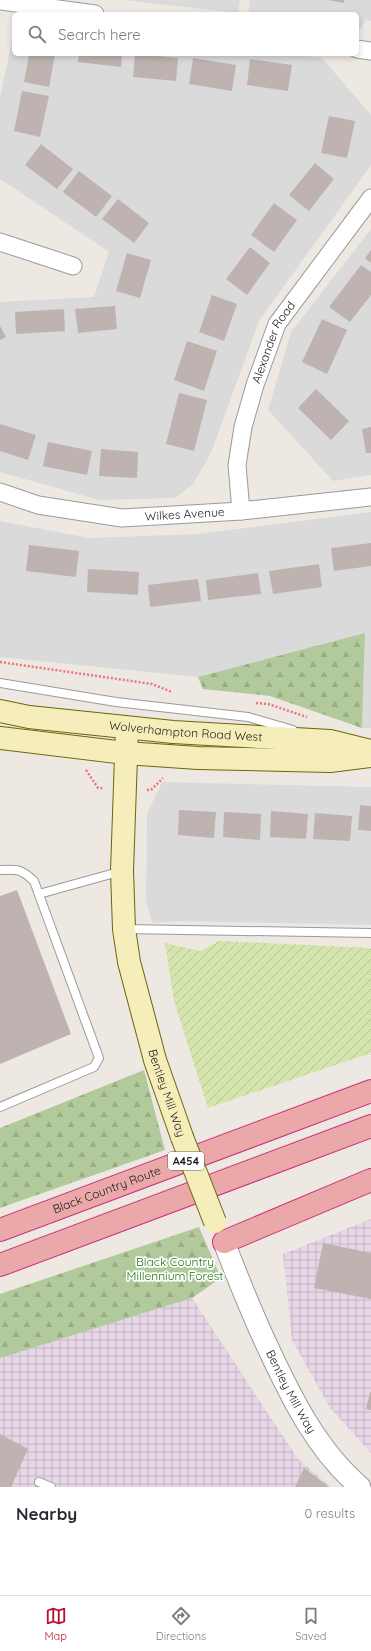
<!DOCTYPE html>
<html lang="en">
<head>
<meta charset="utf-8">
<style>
	body { margin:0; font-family:Quicksand,sans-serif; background:#f7f7f7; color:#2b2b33 }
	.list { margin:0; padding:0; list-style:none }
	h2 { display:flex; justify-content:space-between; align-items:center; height:52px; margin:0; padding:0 16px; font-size:17px }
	h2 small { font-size:13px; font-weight:400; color:#7c7c81 }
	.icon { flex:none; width:22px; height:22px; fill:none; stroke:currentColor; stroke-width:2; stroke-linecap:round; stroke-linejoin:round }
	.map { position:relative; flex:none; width:371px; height:1487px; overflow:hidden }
	.search { position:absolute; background:#fff; box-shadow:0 2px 6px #0003; left:12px; right:12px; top:12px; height:44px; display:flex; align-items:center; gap:10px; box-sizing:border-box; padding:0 14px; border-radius:6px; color:#7c7c81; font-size:15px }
	.sheet { height:108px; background:#fff }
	nav { display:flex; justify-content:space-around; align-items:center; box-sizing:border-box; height:56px; border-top:1px solid #e1e1e2; background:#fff; font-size:11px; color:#7c7c81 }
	nav a { display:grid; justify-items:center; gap:2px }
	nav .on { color:#bd0d2e }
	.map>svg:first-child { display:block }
	.residential { fill:#dbdada }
	.industrial { fill:url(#industrial-grid) }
	.forest { fill:url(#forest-firs) }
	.garden { fill:url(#garden-furrows) }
	.building { fill:#beb3b0 }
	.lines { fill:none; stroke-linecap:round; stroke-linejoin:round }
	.service-casing { stroke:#9a9a9a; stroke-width:10 }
	.minor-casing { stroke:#9a9a9a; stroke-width:19 }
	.tertiary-casing { stroke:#9a9a9a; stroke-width:23 }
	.secondary-casing { stroke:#6c650c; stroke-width:24 }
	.trunk-casing { stroke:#cd2f83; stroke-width:24 }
	.path { stroke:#f0727c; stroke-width:2.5; stroke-dasharray:2 2; stroke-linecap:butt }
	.service { stroke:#fff; stroke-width:8 }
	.minor { stroke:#fff; stroke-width:17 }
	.tertiary { stroke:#fff; stroke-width:21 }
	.secondary { stroke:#f5edba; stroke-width:22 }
	.trunk { stroke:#eaa8a8; stroke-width:22 }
	.secondary-bridge-casing { stroke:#6c650c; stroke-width:24; stroke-linecap:butt }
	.secondary-bridge { stroke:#f5edba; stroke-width:22 }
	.labels { text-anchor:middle; stroke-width:3.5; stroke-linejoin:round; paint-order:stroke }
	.shield { fill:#fff; stroke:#616161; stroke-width:1 }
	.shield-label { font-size:11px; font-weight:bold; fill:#1d1d1d }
	.street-label { font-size:12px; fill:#1d1d1d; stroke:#fff }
	.park-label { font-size:12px; fill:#1c7412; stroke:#fff }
</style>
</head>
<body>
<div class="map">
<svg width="371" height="1487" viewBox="0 0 371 1487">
	<defs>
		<pattern id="industrial-grid" width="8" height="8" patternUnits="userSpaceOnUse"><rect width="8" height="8" fill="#e6d6e6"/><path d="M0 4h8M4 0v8" fill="none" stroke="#c5b7c5"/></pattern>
		<pattern id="forest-firs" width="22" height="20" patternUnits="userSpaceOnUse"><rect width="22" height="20" fill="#b2ca9b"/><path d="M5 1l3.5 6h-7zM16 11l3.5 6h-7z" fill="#99ad85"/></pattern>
		<pattern id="garden-furrows" width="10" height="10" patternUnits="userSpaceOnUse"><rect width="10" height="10" fill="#d3e5ac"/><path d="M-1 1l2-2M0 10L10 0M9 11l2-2" fill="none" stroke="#b5c494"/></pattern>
	</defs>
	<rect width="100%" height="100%" fill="#eee8e3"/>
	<path class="residential" d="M124,0H240L238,13Z
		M250,0H371V21L366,19L361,29H357V14H248Z
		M14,33V54H288L322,58L371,115V165L259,321L211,453L193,484L175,498L99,500L0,472V302L94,297L109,252L0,179V97Z
		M371,229V475L333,481L268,410L291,332Z
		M371,512V728H362L365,634L198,677L0,657V521L89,538L199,534Z
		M162,782L371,787V925L177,921L152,923L146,900L147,814Z"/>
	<path class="industrial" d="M371,1219V1453L330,1408L292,1340L283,1254Z
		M192,1298L298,1459L331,1487H0V1358Z"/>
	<path class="forest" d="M365,633L362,728L270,696L203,689L198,677Z
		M144,1070L165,1150L0,1208V1128Z
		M199,1227L221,1278L192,1298L0,1358V1294Z"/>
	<path class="garden" d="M219,941L371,948V1053L208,1108L174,1001L165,943L200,951Z"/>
	<path class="building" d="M328,0H344V3Z
		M29,54H55L49,87L24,82Z
		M79,54H122L121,67L78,62Z
		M135,54L178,58L176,81L133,77Z
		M193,58L236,65L232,91L189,84Z
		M250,59L292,65L288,91L247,85Z
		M22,91L49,96L40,137L14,131Z
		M329,116L355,121L347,158L321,153Z
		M41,144L73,169L57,189L25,165Z
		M315,163L334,179L309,211L289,195Z
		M79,171L112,196L96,217L63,192Z
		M118,199L149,223L134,243L102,219Z
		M274,203L297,220L274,252L251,235Z
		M250,247L270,263L247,295L226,279Z
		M371,250V263L365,258Z
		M127,253L151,260L140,298L116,291Z
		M361,265L371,272V295L350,322L329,307Z
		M212,295L237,304L224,341L199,332Z
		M115,306L117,329L78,333L75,309Z
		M64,309L65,331L16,334L15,312Z
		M322,319L347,330L327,374L302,362Z
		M0,326L6,337L0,340Z
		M187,341L217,351L204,391L174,380Z
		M316,389L349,421L331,440L298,408Z
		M179,393L207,400L194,451L166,444Z
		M0,424L36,435L28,460L0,451Z
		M371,427V453H366L362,429Z
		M48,442L92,451L87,475L43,466Z
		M101,449L138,452L137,478L99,476Z
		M371,543V566L334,571L331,548Z
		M29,545L79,551L76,577L26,571Z
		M319,564L322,587L273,594L269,571Z
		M88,569L139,572L138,595L87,592Z
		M258,573L261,594L208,600L206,580Z
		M198,579L201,601L150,607L148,585Z
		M360,805L371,806V831L358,830Z
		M179,810L216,812L214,838L178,835Z
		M271,811L308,814L306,839L270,837Z
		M224,812L261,814L260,840L223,837Z
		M315,813L352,816L350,841L313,839Z
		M17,890L71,1034L0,1064V896Z
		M323,1243L371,1253V1299L314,1288Z
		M370,1392H371V1410L366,1409Z
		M0,1434L28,1449L11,1487H0Z
		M304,1468L329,1487H295Z"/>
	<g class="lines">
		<g class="service-casing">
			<path id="service" d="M0,683L116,702L248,717L293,730
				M0,870C18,869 21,869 34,881L99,1058L94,1067L0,1107
				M39,894L122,871
				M125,929L371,933
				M39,1482L51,1487"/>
		</g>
		<g class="minor-casing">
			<g id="minor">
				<path d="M0,1L95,14"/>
				<path d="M357,49L371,51"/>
				<path d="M0,242L73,266"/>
				<path id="s1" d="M0,492L38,505L122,518L241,511L371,497"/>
				<path id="s2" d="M241,511L237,465L243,427L255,385L277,324L371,198"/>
			</g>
		</g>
		<g class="tertiary-casing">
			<g id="tertiary">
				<path id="s3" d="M224,1242C238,1279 253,1316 270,1352C293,1401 318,1451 360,1487"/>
			</g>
		</g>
		<g class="secondary-casing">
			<g id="secondary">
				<path id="s4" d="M0,711L29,717L173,732L330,741L371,751"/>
				<path id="s5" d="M127,728L122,871L124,929L129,962L155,1060L182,1137"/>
				<path d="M0,738L125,753L198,758L330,761L371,756"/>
			</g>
		</g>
		<g class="trunk-casing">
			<g id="trunk">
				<path id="s6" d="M0,1230L371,1091"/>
				<path d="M224,1242L371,1180"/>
				<path d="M0,1265L371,1126"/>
			</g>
		</g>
		<path class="path" d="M0,662L152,684L172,692
			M256,703L268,704L307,717
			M86,770L98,788H104
			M147,790H151L163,778"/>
		<use href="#service" class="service"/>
		<use href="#minor" class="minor"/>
		<use href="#tertiary" class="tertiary"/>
		<use href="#secondary" class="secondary"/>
		<use href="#trunk" class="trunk"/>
		<g class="secondary-bridge-casing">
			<path id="secondary-bridge" d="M182,1137L215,1222"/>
		</g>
		<use href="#secondary-bridge" class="secondary-bridge"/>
	</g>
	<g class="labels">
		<rect class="shield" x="168" y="1152" width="36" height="18" rx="3"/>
		<g class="shield-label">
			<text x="186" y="1165">A454</text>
		</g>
		<g class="street-label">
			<text dy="4" stroke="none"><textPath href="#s2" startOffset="175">Alexander Road</textPath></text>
			<text dy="4" stroke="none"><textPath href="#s1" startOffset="188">Wilkes Avenue</textPath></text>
			<text dy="4" stroke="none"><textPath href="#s4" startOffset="187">Wolverhampton Road West</textPath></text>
			<text dy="4" stroke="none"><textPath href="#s5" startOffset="371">Bentley Mill Way</textPath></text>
			<text dy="4" stroke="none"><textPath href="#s6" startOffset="114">Black Country Route</textPath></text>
			<text dy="4" stroke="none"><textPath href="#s3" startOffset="164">Bentley Mill Way</textPath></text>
		</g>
		<g class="park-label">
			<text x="175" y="1266">Black Country<tspan x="175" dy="14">Millennium Forest</tspan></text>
		</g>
	</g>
</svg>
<div class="search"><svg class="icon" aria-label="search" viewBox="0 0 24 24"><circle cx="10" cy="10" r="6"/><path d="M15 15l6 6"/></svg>Search here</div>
</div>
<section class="sheet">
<h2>Nearby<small>0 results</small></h2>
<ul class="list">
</ul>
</section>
<nav>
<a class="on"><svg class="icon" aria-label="map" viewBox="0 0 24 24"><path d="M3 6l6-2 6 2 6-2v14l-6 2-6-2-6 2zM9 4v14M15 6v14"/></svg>Map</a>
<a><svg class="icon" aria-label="directions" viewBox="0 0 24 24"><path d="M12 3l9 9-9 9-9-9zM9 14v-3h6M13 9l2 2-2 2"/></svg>Directions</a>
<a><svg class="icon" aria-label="saved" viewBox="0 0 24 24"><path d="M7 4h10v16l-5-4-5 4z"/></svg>Saved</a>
</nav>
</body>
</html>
